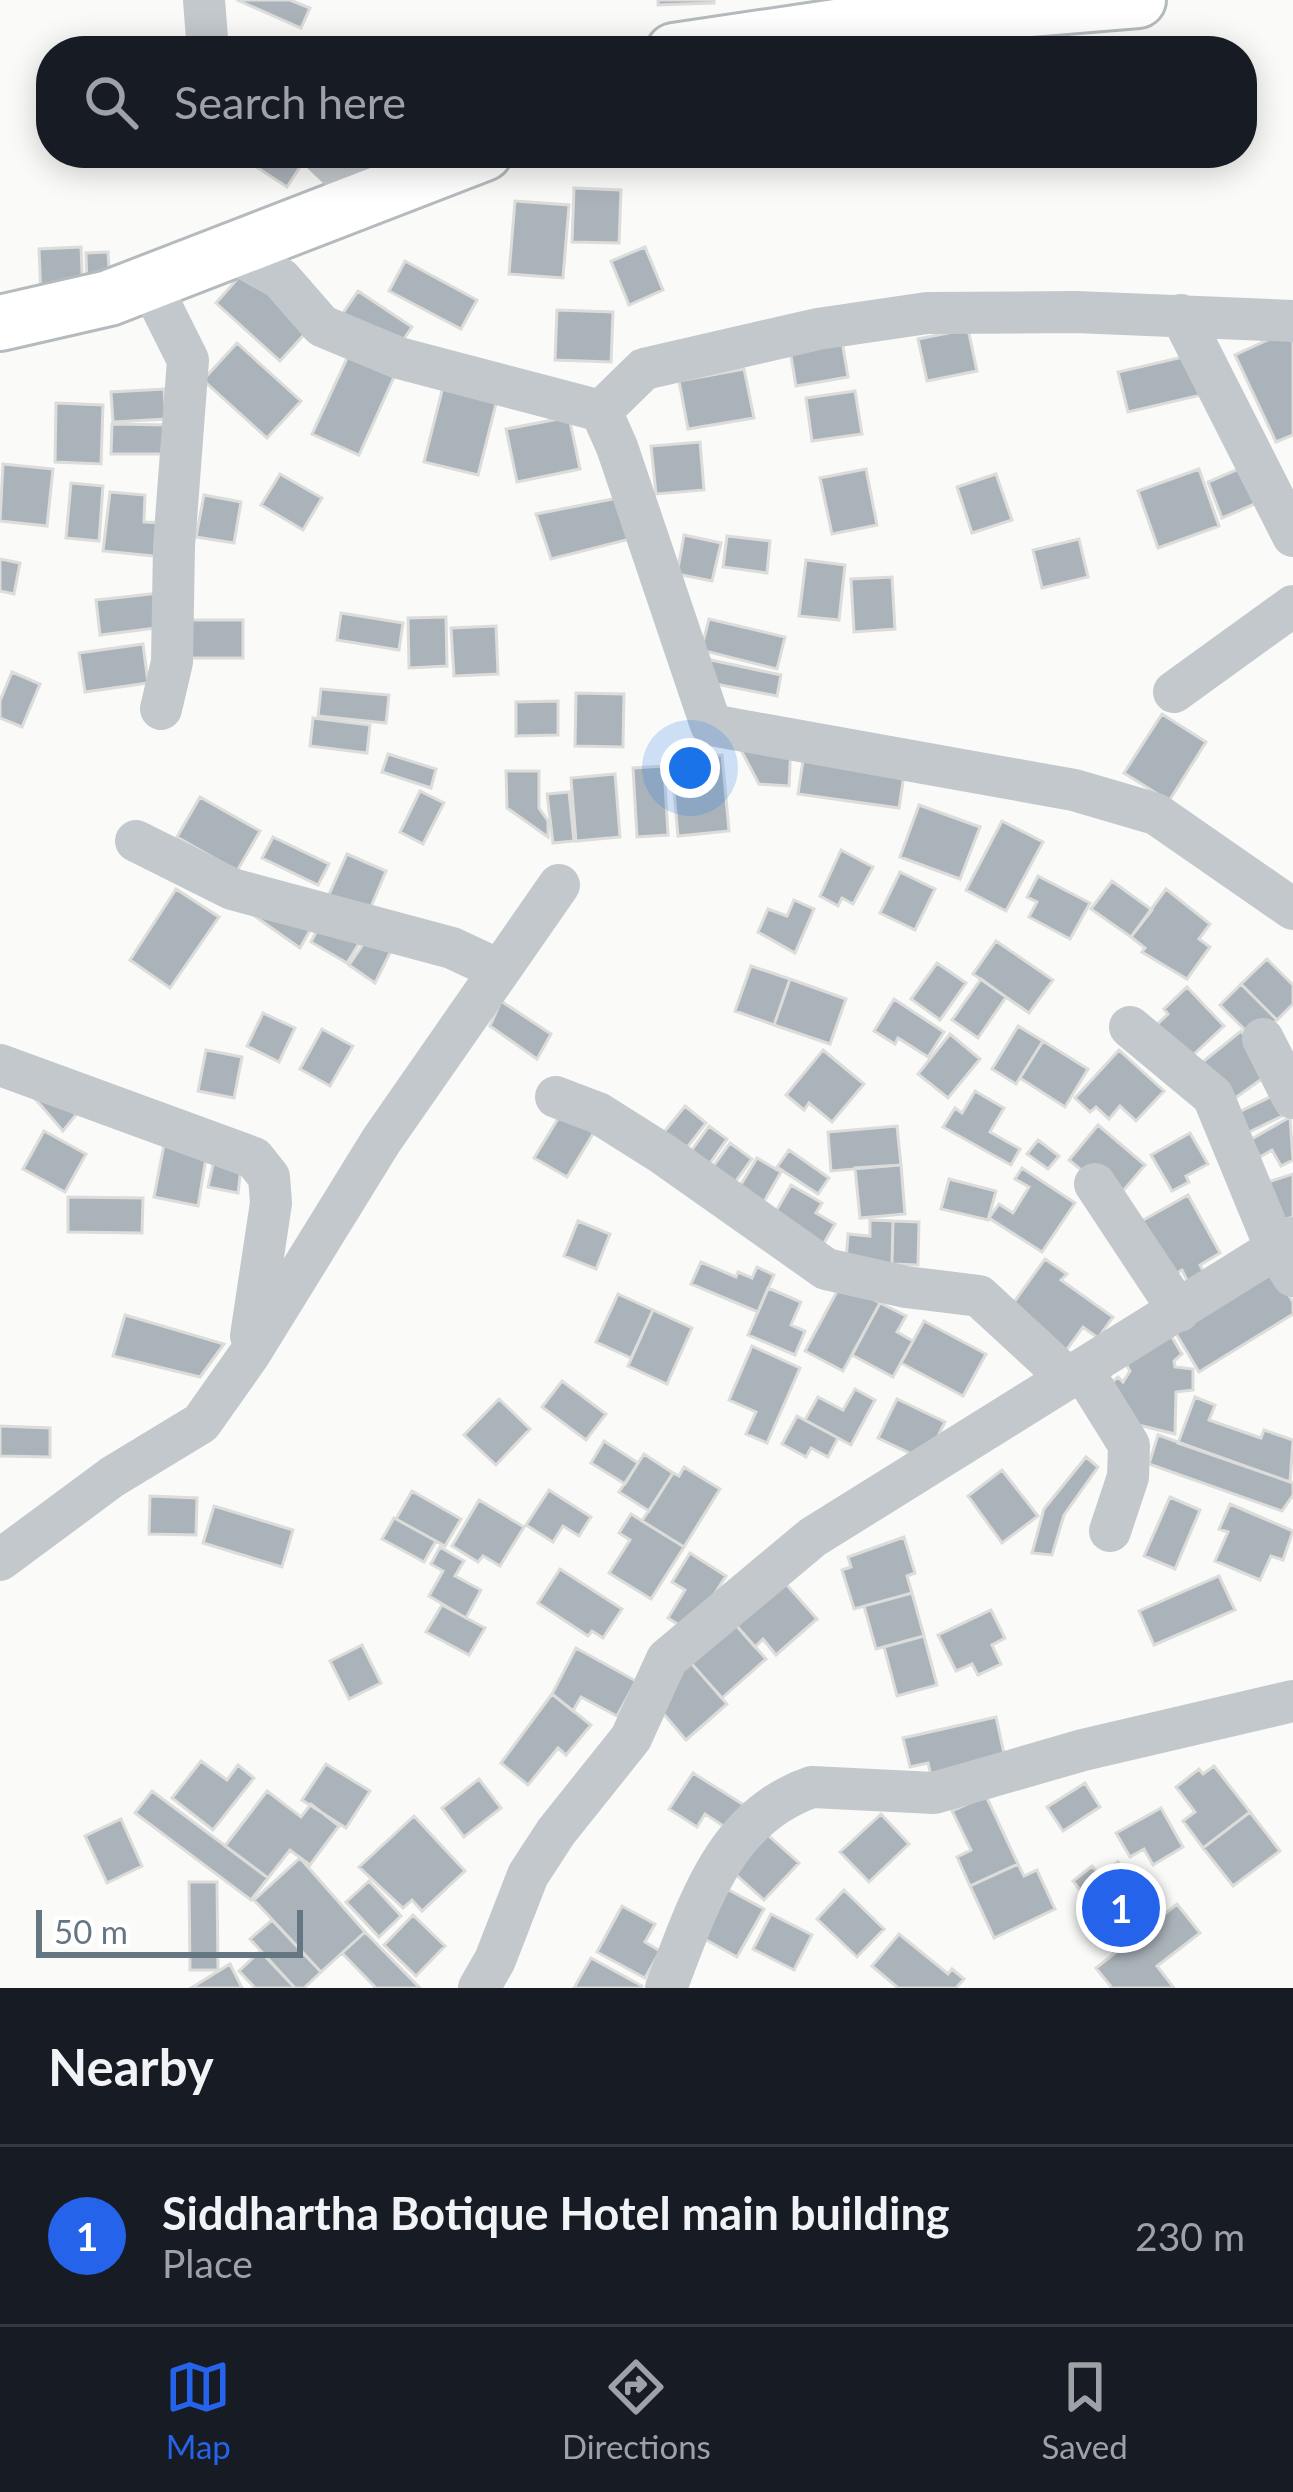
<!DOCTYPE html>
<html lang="en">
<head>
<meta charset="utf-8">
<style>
	body { margin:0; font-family:Lato,sans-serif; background:#242831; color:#f1f3f6 }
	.scale { position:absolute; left:36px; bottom:30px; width:267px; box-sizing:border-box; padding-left:12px; border:6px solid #657683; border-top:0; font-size:33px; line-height:42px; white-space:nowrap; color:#657683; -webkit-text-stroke:9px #fff; paint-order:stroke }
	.you { position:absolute; left:690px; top:768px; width:42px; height:42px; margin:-30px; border:9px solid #fff; border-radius:50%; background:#1a73e8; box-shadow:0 0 0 18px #1a73e833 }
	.badge { display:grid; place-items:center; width:78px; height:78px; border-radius:50%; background:#2563eb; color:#fff; font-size:39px; font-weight:700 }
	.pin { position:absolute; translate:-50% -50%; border:6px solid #fff; box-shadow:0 3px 12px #0006 }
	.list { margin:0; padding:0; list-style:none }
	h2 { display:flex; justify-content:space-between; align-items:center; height:156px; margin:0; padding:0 48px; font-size:51px }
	h2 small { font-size:39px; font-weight:400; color:#9ea1a6 }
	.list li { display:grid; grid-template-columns:78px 1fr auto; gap:36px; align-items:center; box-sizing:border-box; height:180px; padding:0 48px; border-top:3px solid #363941 }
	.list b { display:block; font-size:45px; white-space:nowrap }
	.list p { margin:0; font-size:39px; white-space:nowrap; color:#9ea1a6 }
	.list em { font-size:39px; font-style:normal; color:#9ea1a6 }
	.icon { flex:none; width:66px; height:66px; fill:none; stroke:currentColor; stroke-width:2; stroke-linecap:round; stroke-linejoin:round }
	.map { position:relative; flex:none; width:1293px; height:1988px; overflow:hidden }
	.search { position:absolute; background:#171b24; box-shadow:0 6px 30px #0003; left:36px; right:36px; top:36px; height:132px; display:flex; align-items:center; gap:30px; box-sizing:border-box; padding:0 42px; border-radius:48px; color:#9ea1a6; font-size:45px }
	.sheet { height:336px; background:#171b24 }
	nav { display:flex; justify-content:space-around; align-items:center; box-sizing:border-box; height:168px; border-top:3px solid #363941; background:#171b24; font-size:33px; color:#9ea1a6 }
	nav a { display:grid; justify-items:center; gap:6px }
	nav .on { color:#2563eb }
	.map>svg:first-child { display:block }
	.building { fill:#aab3b9; stroke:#dcdcda; stroke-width:3 }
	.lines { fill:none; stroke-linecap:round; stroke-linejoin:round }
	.major-casing { stroke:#b5babe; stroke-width:60 }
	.minor { stroke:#c3c8cc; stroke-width:42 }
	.major { stroke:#fff; stroke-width:54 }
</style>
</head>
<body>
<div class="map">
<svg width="1293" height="1988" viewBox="0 0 1293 1988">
	<rect width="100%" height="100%" fill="#fafaf8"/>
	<path class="building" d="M237,0H290L310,8L301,28Z
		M658,0H714V3L658,5Z
		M235,153H303L307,156L287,187Z
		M574,188L621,190L619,243L572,242Z
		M515,201L569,205L563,278L509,274Z
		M81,247L83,295L41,296L39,249Z
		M645,247L663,290L629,305L611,261Z
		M108,252L110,287H87L86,253Z
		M405,261L477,300L461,329L389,291Z
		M246,269L311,327L280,361L216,303Z
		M358,291L412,327L397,349L343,313Z
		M557,310L613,312L611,362L555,360Z
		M968,329L977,371L927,381L918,339Z
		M1289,330L1293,338V435L1276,442L1235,355Z
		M842,341L848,377L796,386L790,350Z
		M237,343L301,401L267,438L203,380Z
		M1200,353L1210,393L1128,412L1118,372Z
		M348,356L394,377L359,455L312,434Z
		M744,369L754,418L688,429L679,381Z
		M446,375L500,388L478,475L424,462Z
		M164,389L166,419L113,422L111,392Z
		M855,391L862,434L812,441L806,398Z
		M56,403L103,405L101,464L55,462Z
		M569,417L580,469L517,482L506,429Z
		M112,424L166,425V454H111Z
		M700,442L704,490L656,494L651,446Z
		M3,464L53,469L47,526L0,521Z
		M1250,464L1266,499L1222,518L1208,482Z
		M866,469L877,525L832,534L820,478Z
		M1199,469L1219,526L1158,548L1138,491Z
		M280,474L322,498L303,530L261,505Z
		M996,474L1012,520L972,533L957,487Z
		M71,483L103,486L99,541L66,538Z
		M110,492L145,495L144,522L165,523L164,557L103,551Z
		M204,495L241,502L234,543L196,537Z
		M618,498L634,538L551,559L536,514Z
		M684,535L721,543L712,581L677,574Z
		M727,536L770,541L767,573L723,567Z
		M1079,539L1088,577L1042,588L1033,550Z
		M0,559L20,563L14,594L0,591Z
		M806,560L845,565L839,620L799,616Z
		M892,577L895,629L854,632L851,579Z
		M160,593L164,627L100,635L96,600Z
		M341,613L403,623L399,650L337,640Z
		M446,617L447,666L409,668L408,618Z
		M709,619L785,637L777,669L701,650Z
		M184,620H243V658H184Z
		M496,626L498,674L454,676L451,628Z
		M143,644L148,683L85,692L79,653Z
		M711,660L781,675L777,696L706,682Z
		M12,672L40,684L22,727L0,718V701Z
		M321,689L389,695L386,723L318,716Z
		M576,693L624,694L623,747L575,746Z
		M558,701V735L516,736V702Z
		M1162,714L1206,742L1169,801L1124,773Z
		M313,718L370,725L367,753L310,746Z
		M791,746L789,786L759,784L740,748Z
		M388,754L436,769L431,788L382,772Z
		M804,754L905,768L899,808L798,794Z
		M722,755L729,831L678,836L671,759Z
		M664,766L668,835L637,837L633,768Z
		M506,771H539V808L548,821V837L507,808Z
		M615,774L620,837L576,841L571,778Z
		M420,791L444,803L423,844L400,832Z
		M569,792L574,841L553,843L547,794Z
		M200,797L260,831L237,871L177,837Z
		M919,805L980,827L960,879L900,857Z
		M1002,821L1043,842L1006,911L966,890Z
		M273,837L329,864L318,885L262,858Z
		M841,850L873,867L853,904L842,898L838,906L820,896Z
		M347,854L386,871L367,916L327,899Z
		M900,872L935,889L915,930L880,913Z
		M1038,876L1090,903L1070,939L1029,917L1037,902L1027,897Z
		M1112,881L1152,910L1131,937L1091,909Z
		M176,889L219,917L170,988L130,960Z
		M1166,889L1210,924L1199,939L1210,947L1187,979L1142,952L1145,948L1131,937Z
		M794,900L814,909L795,953L758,932L768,909L787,916Z
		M246,910L312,927L300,948Z
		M322,920L363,937L347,963L311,942Z
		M369,936L392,949L375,983L349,965Z
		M996,941L1053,980L1029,1013L973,974Z
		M1267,959L1293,985V1004L1277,1020L1241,984Z
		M937,963L966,983L940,1020L911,999Z
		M751,966L790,979L774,1025L735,1011Z
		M790,979L846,999L830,1044L774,1025Z
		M981,979L1006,997L978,1038L952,1020Z
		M1241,984L1277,1020L1256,1041L1220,1005Z
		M1187,987L1224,1026L1193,1055L1146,1035L1168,1014L1164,1009Z
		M894,999L944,1032L928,1057L898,1038L895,1044L874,1031Z
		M501,1001L551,1034L537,1059L490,1026Z
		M263,1013L295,1028L279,1062L247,1046Z
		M1018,1026L1043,1041L1016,1084L992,1069Z
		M322,1029L353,1046L330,1086L300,1069Z
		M1241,1031L1273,1071L1231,1101L1199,1065Z
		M950,1034L980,1059L948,1098L918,1074Z
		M1043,1041L1088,1069L1065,1107L1020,1078Z
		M206,1050L242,1057L234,1098L198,1091Z
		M823,1050L864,1084L832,1122L809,1103L804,1110L786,1095Z
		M1119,1050L1164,1091L1136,1121L1120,1106L1109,1119L1096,1107L1090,1112L1075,1098Z
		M975,1091L1004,1108L990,1132L1020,1149L1011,1165L943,1127L955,1108L962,1113Z
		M31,1094L87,1101L63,1131Z
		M1272,1096L1282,1116L1247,1133L1237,1113Z
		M567,1104L599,1124L567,1177L534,1158Z
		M685,1106L706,1123L682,1154L660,1137Z
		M1290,1117L1293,1160L1281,1166L1272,1150L1260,1157L1250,1140Z
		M1098,1125L1145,1165L1123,1191L1091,1178L1069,1160Z
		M709,1126L727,1139L703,1173L684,1161Z
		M897,1126L901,1165L831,1171L828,1132Z
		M44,1131L86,1154L65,1192L23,1169Z
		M1190,1133L1208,1164L1186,1176L1189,1182L1172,1191L1151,1155Z
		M166,1134L208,1146L198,1206L154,1197Z
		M1038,1140L1059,1156L1048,1169L1027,1154Z
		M730,1143L752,1159L728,1192L706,1176Z
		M789,1150L829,1178L818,1194L777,1167Z
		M216,1151L242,1161L238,1193L208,1187Z
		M757,1158L781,1172L762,1205L734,1196Z
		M901,1165L905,1214L860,1218L855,1168Z
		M1022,1168L1075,1203L1042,1252L989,1218L999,1204L1013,1213L1029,1187L1015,1179Z
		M1293,1174V1217L1278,1222L1265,1183Z
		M949,1179L996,1191L988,1220L941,1209Z
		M791,1185L822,1203L816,1213L835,1224L820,1250L768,1225Z
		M1188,1195L1220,1253L1200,1265L1207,1279L1191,1288L1182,1270L1168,1278L1138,1223Z
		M68,1197L143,1198L142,1233L68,1232Z
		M870,1220L893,1221L892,1264L846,1262L848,1234L870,1236Z
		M578,1221L610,1234L596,1269L564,1256Z
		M893,1221L919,1222L918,1265L892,1264Z
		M1045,1259L1067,1274L1061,1280L1113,1317L1098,1338L1083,1327L1065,1352L1007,1312Z
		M701,1262L736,1277L738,1272L752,1278L757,1267L774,1275L758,1312L691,1284Z
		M1274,1271L1293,1302V1314L1199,1372L1175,1332Z
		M842,1282L880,1303L843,1371L805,1351Z
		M768,1288L801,1302L791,1325L805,1331L795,1355L748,1335Z
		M618,1294L653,1310L631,1358L596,1342Z
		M880,1303L906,1316L897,1332L913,1341L893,1377L852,1355Z
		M653,1310L692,1328L667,1384L628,1366Z
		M125,1315L224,1344L200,1377L113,1356Z
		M924,1321L986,1354L963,1396L901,1363Z
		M1170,1334L1182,1354L1174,1361L1175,1367L1193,1369V1390L1176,1392L1175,1434L1118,1420L1104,1390L1118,1377L1123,1382L1130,1371L1125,1362Z
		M752,1346L800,1368L767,1443L746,1434L756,1412L729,1400Z
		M562,1381L606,1414L586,1440L542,1407Z
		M855,1389L875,1400L851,1445L805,1420L818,1397L843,1410Z
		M1195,1397L1215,1405L1209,1420L1261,1438L1264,1430L1293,1440L1290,1482L1178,1443Z
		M499,1399L530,1429L496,1465L464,1435Z
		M897,1399L945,1422L932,1449L918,1457L878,1438Z
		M797,1416L838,1438L828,1457L811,1448L806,1457L782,1444Z
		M0,1426L50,1428V1457L0,1456Z
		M1158,1435L1293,1483V1495L1282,1511L1149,1464Z
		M604,1441L638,1463L625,1484L591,1463Z
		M644,1454L673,1473L649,1511L619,1492Z
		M1086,1457L1098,1467L1064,1515L1052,1555L1032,1553L1044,1509Z
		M684,1467L720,1489L684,1547L642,1521L673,1473L679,1476Z
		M1002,1470L1038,1516L1002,1543L968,1496Z
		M549,1490L591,1517L579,1536L563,1526L553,1542L526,1525Z
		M412,1491L461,1519L445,1546L396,1519Z
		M150,1496L197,1498L196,1535L149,1534Z
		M1170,1497L1200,1510L1175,1569L1144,1556Z
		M479,1500L524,1527L500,1566L483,1556L478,1562L452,1546Z
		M1230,1504L1293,1531L1283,1560L1271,1556L1260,1580L1215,1561L1228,1532L1219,1529Z
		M214,1506L293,1530L282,1567L203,1543Z
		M631,1514L684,1547L651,1599L609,1573L630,1540L619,1533Z
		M394,1518L436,1541L424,1562L382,1539Z
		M904,1537L915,1573L907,1576L912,1593L854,1609L842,1570L851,1567L848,1557Z
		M440,1547L464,1561L455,1576L481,1590L466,1618L429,1596L443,1571L431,1564Z
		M690,1553L726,1576L690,1632L668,1618L685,1590L672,1582Z
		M560,1569L622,1609L603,1638L592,1631L588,1636L538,1603Z
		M778,1575L817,1619L776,1655L763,1639L755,1647L735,1624Z
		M1219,1576L1235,1610L1154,1645L1139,1611Z
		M912,1593L924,1636L876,1649L864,1606Z
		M442,1605L485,1628L469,1655L426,1632Z
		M991,1610L1005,1638L992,1645L1001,1664L978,1675L972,1664L956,1671L938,1635Z
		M735,1624L766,1659L722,1698L691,1663Z
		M924,1636L937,1685L897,1696L884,1647Z
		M362,1645L381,1683L349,1699L330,1661Z
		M576,1648L636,1681L617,1716L581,1697L573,1711L552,1694Z
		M691,1663L727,1704L686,1740L650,1698Z
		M552,1694L591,1725L566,1755L558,1748L528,1785L501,1763Z
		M996,1717L1007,1767L933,1784L928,1763L910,1767L903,1738Z
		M201,1761L227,1780L238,1765L254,1778L213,1830L172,1798Z
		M326,1764L370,1791L346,1828L302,1800Z
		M1214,1766L1250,1812L1203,1848L1183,1821L1195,1812L1176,1787L1199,1769L1203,1774Z
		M693,1773L744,1805L728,1829L705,1814L697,1827L669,1809Z
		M479,1779L501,1808L464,1837L442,1808Z
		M1085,1783L1100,1807L1063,1831L1047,1807Z
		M152,1791L268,1878L251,1900L135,1813Z
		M267,1791L301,1817L311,1804L339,1826L310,1865L290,1850L268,1878L225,1846Z
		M986,1796L1018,1864L970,1886L957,1857L971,1850L952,1811Z
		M1161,1808L1183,1847L1153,1865L1144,1849L1130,1857L1116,1833Z
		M1250,1812L1280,1851L1233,1886L1203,1848Z
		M881,1814L909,1844L869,1882L840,1852Z
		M414,1816L465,1871L422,1911L412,1900L403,1908L359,1867Z
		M121,1819L142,1866L107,1883L85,1836Z
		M759,1827L799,1863L764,1900L724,1864Z
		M300,1858L365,1932L321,1972L254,1900Z
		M1118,1862L1161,1916L1114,1953L1081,1912L1091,1904L1073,1881L1092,1866L1101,1876Z
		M1018,1864L1024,1876L1037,1870L1055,1909L994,1938L970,1886Z
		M369,1881L401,1916L379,1937L346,1902Z
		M189,1882H217L218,1970H190Z
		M727,1889L764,1909L737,1957L701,1937Z
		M844,1890L884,1929L857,1957L817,1919Z
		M1177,1904L1200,1933L1157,1966L1174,1988H1112L1096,1968Z
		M622,1906L655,1924L645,1942L660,1951L645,1978L597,1952Z
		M771,1914L812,1935L794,1970L753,1949Z
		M413,1915L445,1946L416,1976L384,1945Z
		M272,1920L321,1972L304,1988H295L250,1939Z
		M365,1932L420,1988H376L342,1953Z
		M899,1934L948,1974L952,1969L964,1979L956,1988H898L872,1966Z
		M260,1951L295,1988H255L239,1971Z
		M591,1958L642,1986L641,1988H574Z
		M230,1964L242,1988H191Z"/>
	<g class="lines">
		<g class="major-casing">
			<path id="major" d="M674,51L863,23L1138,0
				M0,323L109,298L484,153"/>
		</g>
		<path class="minor" d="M204,0L208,51
			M322,153L368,197
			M228,249L281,279L322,326L399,358L601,411L617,447L711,725L1074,790L1156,814L1293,909
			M149,282L188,360L174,546L172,662L161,709
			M1181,315L1293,536
			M601,411L644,369L818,329L927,313L1076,312L1293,321
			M1174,692L1293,606
			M136,841L232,889L452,948L499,970
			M1130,1027L1213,1096L1276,1249L1293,1276
			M1263,1039L1293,1098
			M0,1065L254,1158L269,1177L271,1203L251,1336
			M556,1097L598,1113L663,1154L826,1269L906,1287L979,1296L1069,1379
			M1095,1184L1179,1311
			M1083,1371L1129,1445L1128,1477L1110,1531
			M0,1560L112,1477L201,1423L249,1355L381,1141L559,885
			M479,1988L495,1960L528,1875L556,1832L631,1738L667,1659L813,1537L1293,1238
			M666,1988C697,1909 723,1817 812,1787L934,1793L1083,1750L1293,1701"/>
		<use href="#major" class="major"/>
	</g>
</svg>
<div class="scale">50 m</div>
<div class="you"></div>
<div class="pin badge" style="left:1121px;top:1908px">1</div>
<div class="search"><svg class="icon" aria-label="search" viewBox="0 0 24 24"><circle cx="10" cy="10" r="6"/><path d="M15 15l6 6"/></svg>Search here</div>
</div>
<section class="sheet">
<h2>Nearby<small></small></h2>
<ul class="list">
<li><span class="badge">1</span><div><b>Siddhartha Botique Hotel main building</b><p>Place</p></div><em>230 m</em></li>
</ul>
</section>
<nav>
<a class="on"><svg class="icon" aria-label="map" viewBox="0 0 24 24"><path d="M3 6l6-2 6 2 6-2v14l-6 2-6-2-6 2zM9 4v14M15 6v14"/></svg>Map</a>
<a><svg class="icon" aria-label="directions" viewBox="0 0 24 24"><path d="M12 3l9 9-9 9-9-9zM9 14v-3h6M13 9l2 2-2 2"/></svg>Directions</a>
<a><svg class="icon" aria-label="saved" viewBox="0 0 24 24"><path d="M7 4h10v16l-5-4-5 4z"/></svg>Saved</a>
</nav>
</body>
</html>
